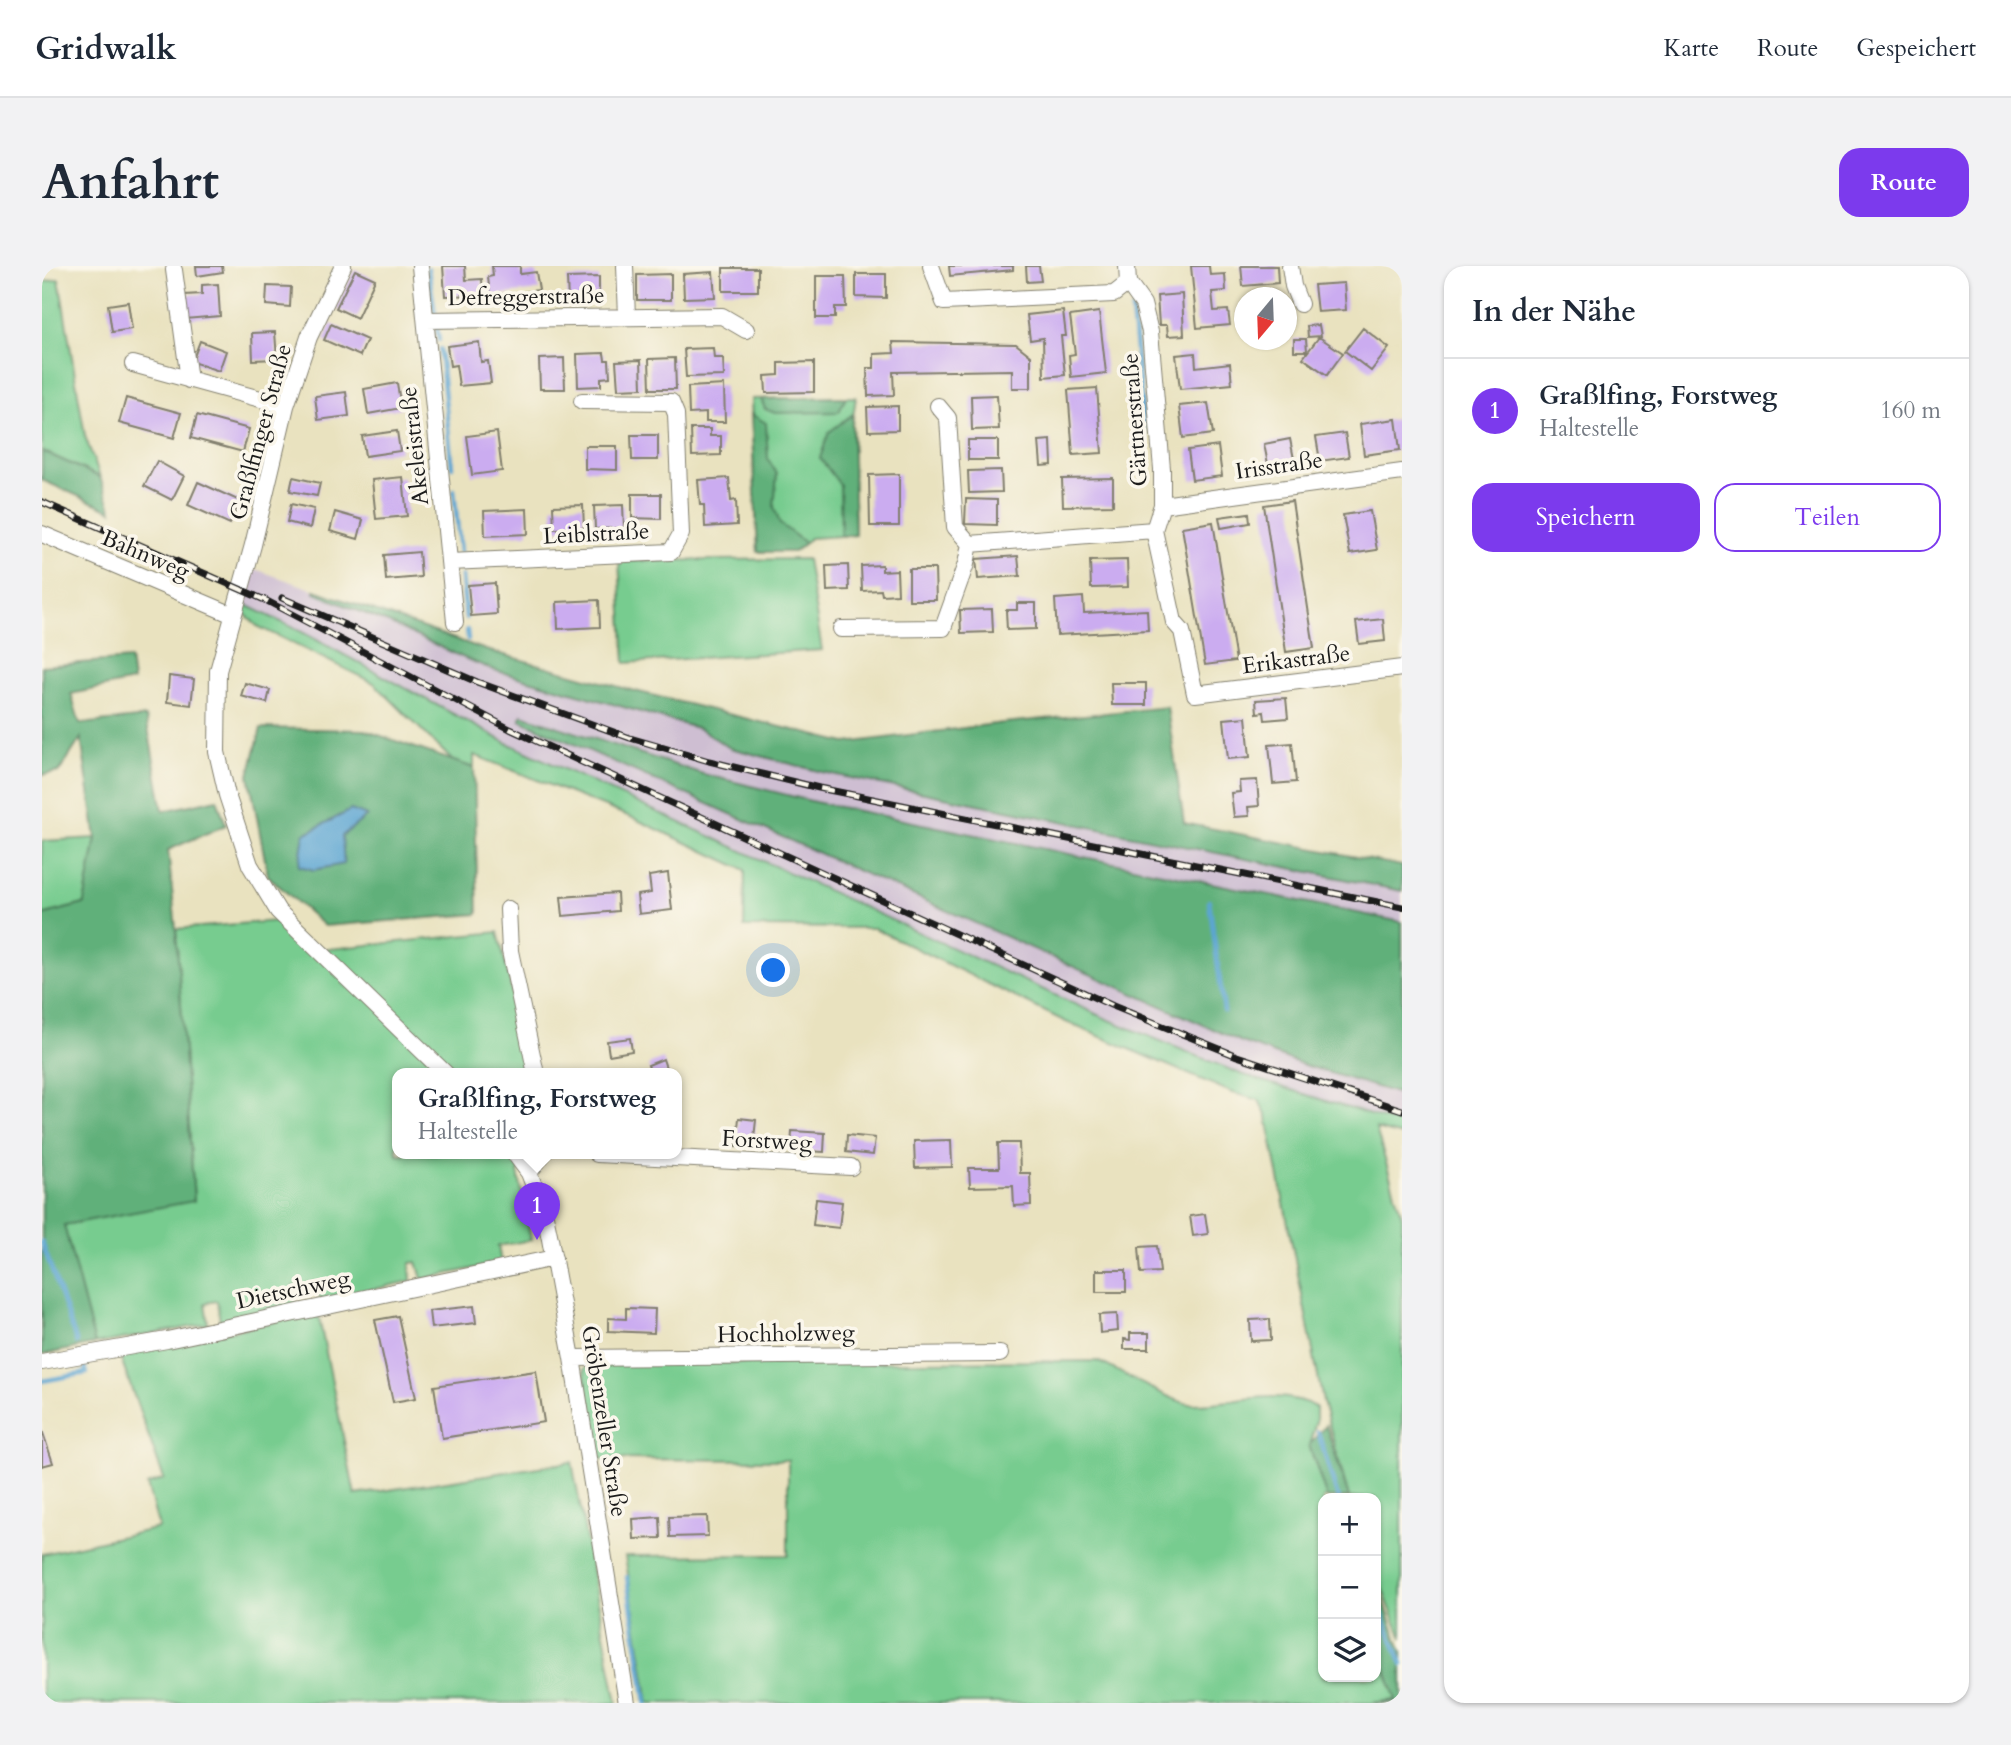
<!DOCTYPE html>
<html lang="de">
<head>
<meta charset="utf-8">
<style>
	body { margin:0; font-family:Cardo,serif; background:#f2f2f3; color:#1f2937 }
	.controls { position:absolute; right:21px; bottom:21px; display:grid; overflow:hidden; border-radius:14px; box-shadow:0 2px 5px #0004 }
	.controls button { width:63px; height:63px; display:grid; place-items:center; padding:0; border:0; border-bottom:2px solid #e0e1e3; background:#fff; color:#1f2937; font:35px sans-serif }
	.compass { position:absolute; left:1192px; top:21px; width:63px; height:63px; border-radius:50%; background:#fff; box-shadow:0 2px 5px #0004; rotate:199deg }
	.you { position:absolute; left:732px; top:705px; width:24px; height:24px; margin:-18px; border:5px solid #fff; border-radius:50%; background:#1a73e8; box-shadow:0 0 0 10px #1a73e833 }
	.badge { display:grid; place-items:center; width:46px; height:46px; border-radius:50%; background:#7c3aed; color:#fff; font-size:23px; font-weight:700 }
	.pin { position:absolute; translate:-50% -58px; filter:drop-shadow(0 2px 4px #0008) }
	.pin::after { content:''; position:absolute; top:37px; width:24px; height:21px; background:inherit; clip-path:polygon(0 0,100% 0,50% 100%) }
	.popup { position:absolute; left:350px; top:802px; width:290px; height:91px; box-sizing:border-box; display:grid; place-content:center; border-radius:14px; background:#fff; filter:drop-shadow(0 2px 5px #0005); font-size:23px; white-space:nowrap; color:#747a83 }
	.popup b { font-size:26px; color:#1f2937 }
	.popup::after { content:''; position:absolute; left:50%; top:100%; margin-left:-14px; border:14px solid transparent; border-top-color:#fff }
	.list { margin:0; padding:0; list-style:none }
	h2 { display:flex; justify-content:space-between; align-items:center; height:91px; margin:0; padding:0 28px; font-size:30px }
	h2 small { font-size:23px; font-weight:400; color:#747a83 }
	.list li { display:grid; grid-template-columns:46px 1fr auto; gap:21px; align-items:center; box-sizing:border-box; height:105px; padding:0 28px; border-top:2px solid #e0e1e3 }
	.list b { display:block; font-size:26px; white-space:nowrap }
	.list p { margin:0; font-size:23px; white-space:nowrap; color:#747a83 }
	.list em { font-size:23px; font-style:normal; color:#747a83 }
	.actions { display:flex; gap:14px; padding:21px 28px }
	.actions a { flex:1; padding:16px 0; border:2px solid #7c3aed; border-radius:21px; text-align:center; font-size:24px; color:#7c3aed }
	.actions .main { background:#7c3aed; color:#fff }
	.icon { flex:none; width:38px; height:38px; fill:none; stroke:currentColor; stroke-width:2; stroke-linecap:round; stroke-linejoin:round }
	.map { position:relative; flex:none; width:1360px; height:1437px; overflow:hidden; border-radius:21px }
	header { display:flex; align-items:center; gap:42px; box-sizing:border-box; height:98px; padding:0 35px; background:#fff; border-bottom:2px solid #e0e1e3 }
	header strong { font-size:33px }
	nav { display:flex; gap:38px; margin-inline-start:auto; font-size:24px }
	.intro { display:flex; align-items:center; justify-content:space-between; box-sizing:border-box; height:168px; padding:0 42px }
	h1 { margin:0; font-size:49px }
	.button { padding:18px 32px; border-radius:21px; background:#7c3aed; color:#fff; font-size:24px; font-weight:700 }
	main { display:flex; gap:42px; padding:0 42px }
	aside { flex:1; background:#fff; border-radius:21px; box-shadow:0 2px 5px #0004 }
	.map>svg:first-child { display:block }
	.industrial { fill:#cebed2 }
	.green { fill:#77cc8f; stroke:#4a7456; stroke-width:2 }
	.forest { fill:#61b07a; stroke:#3e664b; stroke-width:2 }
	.water { fill:#5ba5d2; stroke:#3c6077; stroke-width:2 }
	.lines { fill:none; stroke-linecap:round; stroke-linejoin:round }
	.stream { stroke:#5ba5d2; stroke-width:4.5 }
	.building { fill:#cbacf0 }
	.minor-casing { stroke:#827f6e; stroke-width:18 }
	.minor { stroke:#fff; stroke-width:16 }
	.rail-casing { stroke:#1c1c1c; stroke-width:7 }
	.rail { stroke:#fbf7ec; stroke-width:4.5; stroke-dasharray:13; stroke-linecap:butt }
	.labels { text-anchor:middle; stroke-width:7; stroke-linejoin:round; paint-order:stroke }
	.street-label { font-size:23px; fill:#1c1c1c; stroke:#fbf7ec }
</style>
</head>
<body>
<header>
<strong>Gridwalk</strong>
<nav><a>Karte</a><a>Route</a><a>Gespeichert</a></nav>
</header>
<div class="intro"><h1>Anfahrt</h1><a class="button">Route</a></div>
<main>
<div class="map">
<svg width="1360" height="1437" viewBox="0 0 1360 1437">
	<rect width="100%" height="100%" fill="#fbf7ec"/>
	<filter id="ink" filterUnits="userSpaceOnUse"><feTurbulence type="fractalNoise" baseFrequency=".0143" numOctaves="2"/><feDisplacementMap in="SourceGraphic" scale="14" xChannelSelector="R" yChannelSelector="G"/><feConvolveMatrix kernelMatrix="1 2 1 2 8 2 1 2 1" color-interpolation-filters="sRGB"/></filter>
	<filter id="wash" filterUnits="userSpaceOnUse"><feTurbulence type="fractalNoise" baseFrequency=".00686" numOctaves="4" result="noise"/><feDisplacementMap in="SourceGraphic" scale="28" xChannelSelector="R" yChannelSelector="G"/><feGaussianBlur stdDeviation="1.57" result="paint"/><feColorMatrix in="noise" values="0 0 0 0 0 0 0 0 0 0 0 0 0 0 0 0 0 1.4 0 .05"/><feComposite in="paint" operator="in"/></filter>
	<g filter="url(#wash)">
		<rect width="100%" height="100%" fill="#e9e2bf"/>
		<path class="industrial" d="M210,302L273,324V327L351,359L422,392L452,404L658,463L688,482L780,506L1360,625V656L773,536L661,508L479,455L1200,776L1262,799L1360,829V859L1199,808L1065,753L463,476L260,366L202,338Z"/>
		<path class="green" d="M17,13L43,170L58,211L0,185V16Z
			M814,131L810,158L813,269L768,272L752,286H716L709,133Z
			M765,293L780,384L583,397L577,295Z
			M202,338L260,366L463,476L1065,753L1199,808L1360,859V870L1334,863L1360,951V1372L1334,1307V1232H1307L1281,1136L1225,851L1217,834L1191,827L1024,756L832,662L702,661L703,604L591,552L432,489V502L411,495L332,417L215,360L201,346Z
			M54,572L42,638L0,649V575Z
			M234,655L267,685L456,666L489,808H355V888H487L476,906L489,974L456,980L459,997L380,1013L375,996L368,997L369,1015L278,1035L275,1016L251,1020L254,1039L178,1055L175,1035L163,1037L166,1058L53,1078L21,959L152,934L134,663Z
			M276,1047L313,1229L530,1196L575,1437H0V1288L117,1262L105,1219L122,1213L77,1088Z
			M1056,1095C1072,1103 1135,1138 1148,1138C1192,1139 1233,1120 1274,1141V1156L1267,1179L1285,1232H1281V1411H1334V1375L1354,1434L1330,1437H607L583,1290L746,1289V1194L555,1193L542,1103L547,1098Z"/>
		<path class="forest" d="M804,131L797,146L733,147L723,143L719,133Z
			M709,148L724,157L726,193L735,208L732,241L738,258L763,277L752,286H716Z
			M811,148L810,158L813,269L799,270L798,219L778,192L787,166Z
			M0,185L58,211L70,245L0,214Z
			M273,324L444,384L585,423L804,477L961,457L1125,441L1142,557L1360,600V625L780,506L688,482L658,463L452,404L422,392L351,359L273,327Z
			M88,393L91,415L29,428L38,458L104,451L121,545L175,533L184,559L126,584L134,663L152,935L22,959L53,1078L0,1089V649L42,638L54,572L39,472L17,506L0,509V400Z
			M480,449L661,508L773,536L1360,656V829L1262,799L1200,776L478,454Z
			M219,462L322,464L432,502L436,648L282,660L226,610L207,509Z
			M1284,1159L1307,1232H1285L1267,1179Z
			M1334,1313L1360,1387V1437H1330L1354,1434L1334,1375Z"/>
		<path class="water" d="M309,544L325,550L300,570L302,598L272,604L257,600L262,568Z"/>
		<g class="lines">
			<path class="stream" d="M386,3L393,47
				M1090,44L1104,184
				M395,62L397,74
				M398,83L410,201
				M412,224L418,286
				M420,310L424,352
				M425,364L426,373
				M1167,635L1182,745
				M0,976L35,1077
				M0,1115L45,1107L43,1102
				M1276,1166L1296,1232
				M585,1311L604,1437
				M1334,1333L1360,1398"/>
		</g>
		<g id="blocks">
			<path class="building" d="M154,0H180L181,6L155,10Z
				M401,0H423L424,14L440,13L441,29L403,30Z
				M450,0H478V8L494,6L497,24L448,30L446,11L451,10Z
				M907,0H971V4L908,10Z
				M984,0H997L999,15L985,16Z
				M1149,0H1167L1168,9L1183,8L1184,25L1170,26L1172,45L1186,44L1188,59L1155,62Z
				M1199,0H1235L1236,17L1201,20Z
				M681,2H716V25H681Z
				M313,4L333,13L315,52L294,42Z
				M671,6L673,31L642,32L641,8Z
				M629,8V34H595V9Z
				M814,8H844V32L814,31Z
				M774,10H803L804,41H793V52H774Z
				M557,11V34L526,35L525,12Z
				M1302,17L1304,44L1275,46L1272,19Z
				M176,18L178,50L143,53L142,29L160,28V19Z
				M225,20L249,21L248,41L224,39Z
				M1140,28L1142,69L1126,70L1125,59H1117L1115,30Z
				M86,36L90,63L70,66L66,39Z
				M1021,45L1024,70H1019L1023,109L1002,111L1001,72L988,74L985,49Z
				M1057,46L1064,107L1029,111L1027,89L1033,88L1028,50Z
				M289,58L325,74L318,90L282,74Z
				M1277,59L1279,70L1266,71L1265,60Z
				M1321,62L1347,82L1329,105L1303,85Z
				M233,66L235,93L211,94L210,67Z
				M1277,71L1301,87L1285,109L1261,92Z
				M1252,73H1264L1265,85H1252Z
				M158,75L184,85L177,105L150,96Z
				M437,76L439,96L446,95L449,117L417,120L414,99L408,100L405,80Z
				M851,76L974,78L989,90V122H970V104L851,106L852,129L826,130L825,102H832V88L852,87Z
				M671,82L672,92H681L682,110L644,111L642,83Z
				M562,87L563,94H567L568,111L559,112V120L536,121L535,88Z
				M1153,87L1154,101L1188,97L1190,118L1138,123L1134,89Z
				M522,92L523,123H498L497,93Z
				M633,92L634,123H608L607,93Z
				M599,94L600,122L576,123L574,95Z
				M772,96V126L724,127L723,110L737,109V97Z
				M355,117L359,142L326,148L322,123Z
				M682,119L683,156H664V147L647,148L646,121Z
				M1055,122L1060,187L1031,189L1026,124Z
				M304,126L307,150L276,154L273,130Z
				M955,129L957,163L930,164L929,130Z
				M84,132L139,147L132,172L77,157Z
				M1166,137L1171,168L1141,172L1137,140Z
				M856,140V164L826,165L825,141Z
				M155,149L207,163L201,186L149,172Z
				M1354,153L1358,184L1322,189L1318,158Z
				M649,163H668V170H679V189L650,190Z
				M355,165L358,185L323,190L320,170Z
				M455,166L460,205L430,209L425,170Z
				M1303,167L1307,191L1278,195L1274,171Z
				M589,169H616V194H590Z
				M1248,173L1253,198L1227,203L1222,178Z
				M926,174H956V194H926Z
				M1009,174L1010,199L999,200L997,175Z
				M543,180H575V204L543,203Z
				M1176,180L1180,210L1150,214L1146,184Z
				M115,195L142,210L130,234L102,220Z
				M959,204L960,226L927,227L926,205Z
				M857,208V260H828L827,209Z
				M251,211L278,217L275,230L248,225Z
				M361,211L365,250L334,253L330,214Z
				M687,212L689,235L694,234L695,259L663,261L662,239H658L656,214Z
				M1071,212V239L1021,240L1020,213Z
				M156,216L198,235L188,258L146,239Z
				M590,228H619V253L590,252Z
				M924,233L955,234V259L923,258Z
				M1250,235L1272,382L1244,386L1222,239Z
				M249,238L272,243L268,262L245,256Z
				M541,239L542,262L512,263L511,240Z
				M581,239L582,262L553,263L552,240Z
				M485,243L486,268L443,270L442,245Z
				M1328,245L1335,284L1308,288L1301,249Z
				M293,246L321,254L316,273L288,265Z
				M1207,247L1208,257L1179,262L1177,251Z
				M1171,256L1194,395L1163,399L1140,261Z
				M377,286L379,311L344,314L342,289Z
				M976,290L978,310L936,313L934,293Z
				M1085,294L1086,321L1049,322L1048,295Z
				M806,299L807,324L785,325L784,300Z
				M840,299V305L855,304L856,328L840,329L839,324L820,325L819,300Z
				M867,303H893L894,334H867Z
				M453,317L455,348L429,350L426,319Z
				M1041,331L1042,347L1105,344L1106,364L1015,369L1013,333Z
				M557,334L558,361L516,363L515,336Z
				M975,337H994V363L965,364L964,344H975Z
				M950,343L951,366L919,367L918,344Z
				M1341,353L1343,375L1317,378L1314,356Z
				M127,410L152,413L149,439L125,436Z
				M203,417L228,424L225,437L199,430Z
				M1069,417H1104V439H1070Z
				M1244,432L1246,452L1223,454L1222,446L1215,447L1214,434Z
				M1204,451L1208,491L1186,493L1182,453Z
				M1250,477L1254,516L1231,518L1227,479Z
				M1215,514L1217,540L1206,541L1207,550L1192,551L1189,527L1198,526L1197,515Z
				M626,607L630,644L597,648L595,629L609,627L607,610Z
				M575,627L576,645L521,650L519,631Z
				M588,772L590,785L567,789L565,775Z
				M621,793L626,808H609L606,799Z
				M697,852L714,854L711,882L694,880Z
				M750,865L783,867L782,886L749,884Z
				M805,869L833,872L831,889L804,886Z
				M909,874L910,901L873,902L872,875Z
				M956,877H977L978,907H988L989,939L972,940L971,920L928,921L927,902H957Z
				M774,933L800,936L797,962L771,959Z
				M1163,948L1166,968L1151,970L1148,950Z
				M1115,980L1118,1006L1099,1007L1097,981Z
				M1054,1004H1084V1026H1054Z
				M432,1040L434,1057L389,1062L387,1045Z
				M584,1042L613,1043L612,1067L566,1065V1052L584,1053Z
				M1075,1048L1076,1065L1058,1067L1057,1049Z
				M356,1050L374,1132L351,1136L333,1054Z
				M1228,1053L1229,1074L1209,1075L1208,1054Z
				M1088,1067H1107V1083H1082V1073L1088,1074Z
				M494,1105L502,1156L400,1172L392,1120Z
				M0,1164L11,1197L0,1200Z
				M665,1250L666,1270L628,1271L627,1251Z
				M618,1251L619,1272L592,1273L591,1253Z"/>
		</g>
	</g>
	<g filter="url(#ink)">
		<use href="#blocks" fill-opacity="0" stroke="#827f6e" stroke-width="2"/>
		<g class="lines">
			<g class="minor-casing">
				<path id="minor" d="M301,0L267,71L244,140L211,279L176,405L175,486L185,529L208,599L236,645L404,808
					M378,0L413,356
					M583,0L585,51
					M889,0L902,36L1072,28L1086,17
					M1085,0L1086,17L1101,38L1108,66L1120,203V239L1112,264L1132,356L1140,365L1153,428L1360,402
					M1248,0L1251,20L1258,38
					M132,4L147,114
					M384,54L680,50L704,64
					M91,98L244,140
					M896,140L906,152L913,261L928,278
					M1120,239L1360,206
					M0,268L191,349
					M407,296L629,286L639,268L634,148L629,136L540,135
					M799,363L901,362L924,298L928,278L1112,264
					M466,643L468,685L494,808
					M473,888L487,907L502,945L508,973L530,1092L585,1437
					M555,888L809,901
					M487,907L501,888
					M530,1092L958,1088
					M0,1096L125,1074L512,992"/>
			</g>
			<use href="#minor" class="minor"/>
			<g class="rail-casing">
				<path id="rail" d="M0,236L225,335L468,463L1071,740L1195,790L1360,844
					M240,332L435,416L588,472L667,495L777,522L1360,641"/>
			</g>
			<use href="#rail" class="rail"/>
		</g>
	</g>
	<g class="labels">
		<g class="street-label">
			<text transform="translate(484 30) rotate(-1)" y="8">Defreggerstraße</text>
			<text transform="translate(1092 154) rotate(-94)" y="8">Gärtnerstraße</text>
			<text transform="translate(218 166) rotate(-75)" y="8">Graßlfinger Straße</text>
			<text transform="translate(372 180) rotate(-96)" y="8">Akeleistraße</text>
			<text transform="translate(1237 199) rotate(-8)" y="8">Irisstraße</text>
			<text transform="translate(554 267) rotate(-3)" y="8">Leiblstraße</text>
			<text transform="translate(104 288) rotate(23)" y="8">Bahnweg</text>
			<text transform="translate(1254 393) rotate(-7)" y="8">Erikastraße</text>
			<text transform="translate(725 874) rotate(3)" y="8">Forstweg</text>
			<text transform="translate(251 1023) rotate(-12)" y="8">Dietschweg</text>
			<text transform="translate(744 1067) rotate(-1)" y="8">Hochholzweg</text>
			<text transform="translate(563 1155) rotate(81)" y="8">Gröbenzeller Straße</text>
		</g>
	</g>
</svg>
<div class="controls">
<button>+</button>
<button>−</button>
<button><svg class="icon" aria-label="layers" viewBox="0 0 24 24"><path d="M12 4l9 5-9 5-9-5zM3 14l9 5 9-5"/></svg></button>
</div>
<svg class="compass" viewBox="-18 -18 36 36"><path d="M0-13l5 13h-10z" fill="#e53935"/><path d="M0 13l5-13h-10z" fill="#747a83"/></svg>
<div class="you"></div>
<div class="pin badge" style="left:495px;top:974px">1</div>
<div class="popup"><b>Graßlfing, Forstweg</b>Haltestelle</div>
</div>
<aside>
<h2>In der Nähe<small></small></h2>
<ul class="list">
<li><span class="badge">1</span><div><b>Graßlfing, Forstweg</b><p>Haltestelle</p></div><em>160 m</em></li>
</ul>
<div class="actions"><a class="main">Speichern</a><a>Teilen</a></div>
</aside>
</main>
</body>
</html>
